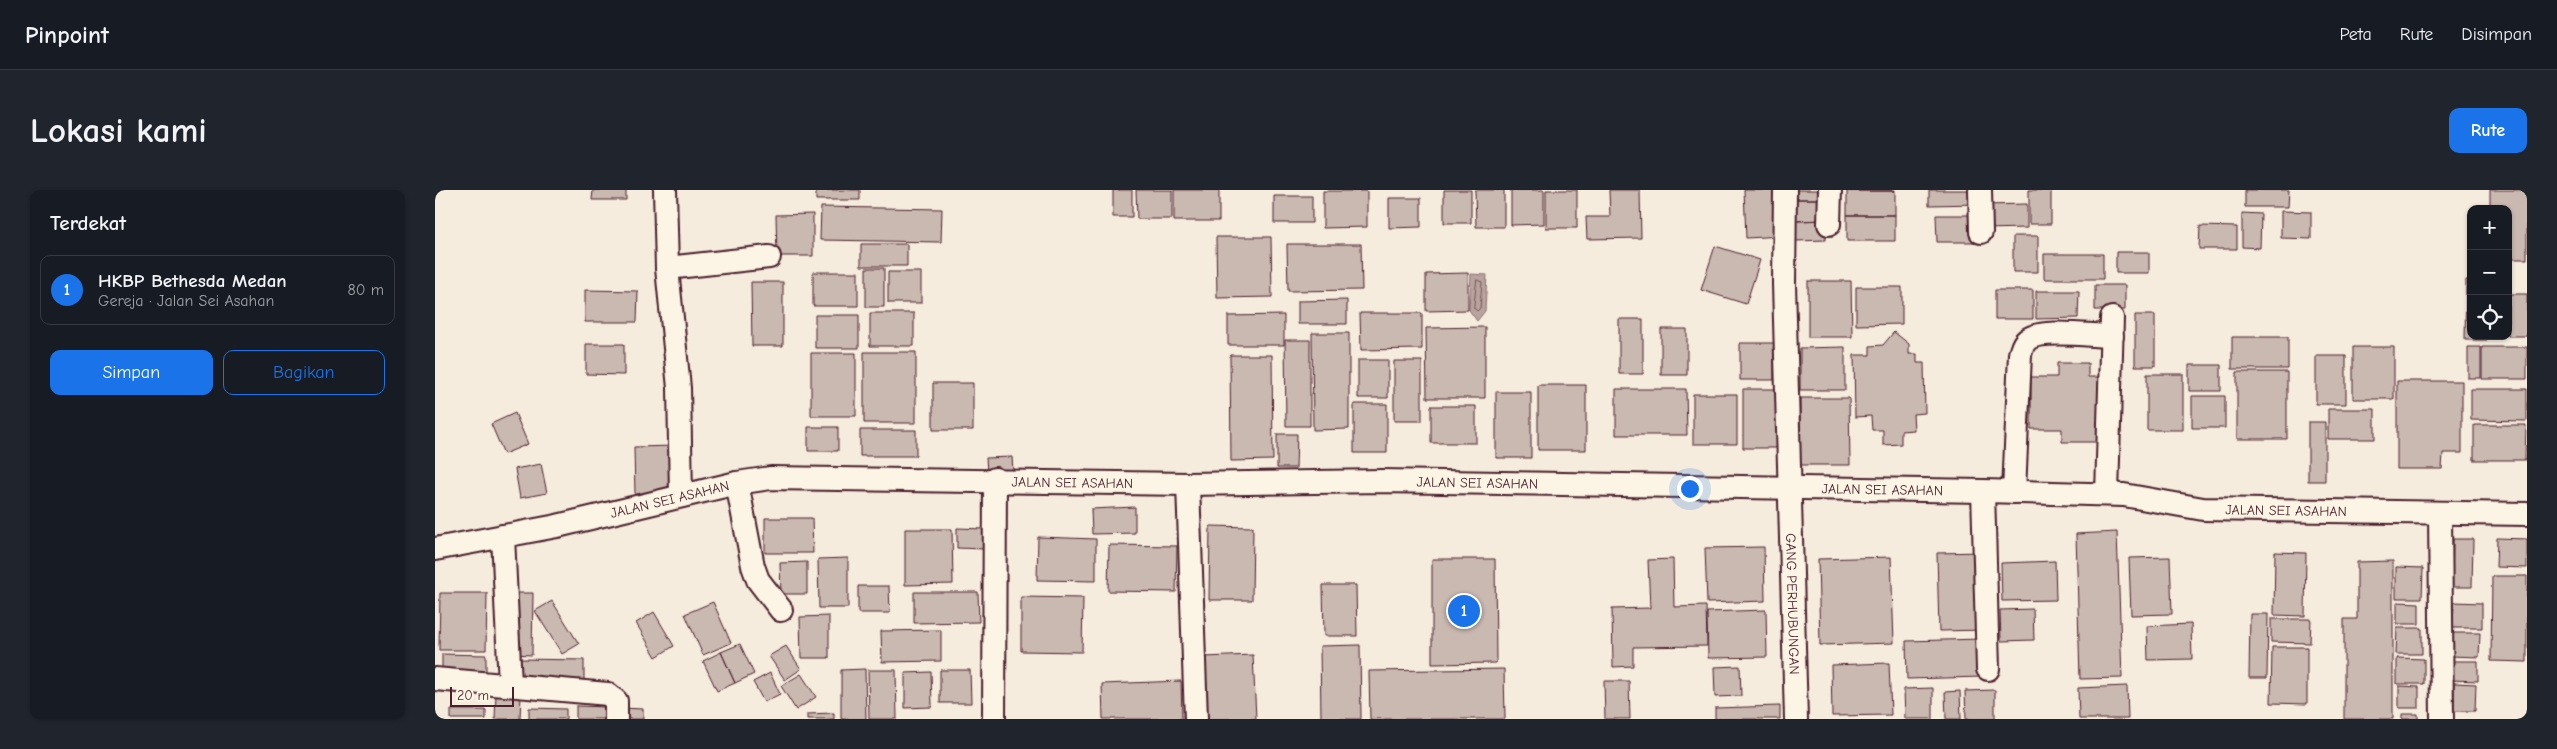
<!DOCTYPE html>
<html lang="id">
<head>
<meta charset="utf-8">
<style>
	body { margin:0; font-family:"Comic Neue",sans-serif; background:#20242c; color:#f1f3f6 }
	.controls { position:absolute; right:15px; top:15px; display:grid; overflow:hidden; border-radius:10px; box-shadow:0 1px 4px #0004 }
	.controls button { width:45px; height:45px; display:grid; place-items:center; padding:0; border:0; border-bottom:1px solid #363941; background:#171b24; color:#f1f3f6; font:25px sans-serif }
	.scale { position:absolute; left:15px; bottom:12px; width:64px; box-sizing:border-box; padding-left:5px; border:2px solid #4a1f2b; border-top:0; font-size:14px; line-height:18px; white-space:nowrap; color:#4a1f2b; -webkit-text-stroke:4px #fcf5e5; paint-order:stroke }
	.you { position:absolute; left:1254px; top:298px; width:18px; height:18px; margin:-12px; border:4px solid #fff; border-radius:50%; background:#1a73e8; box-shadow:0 0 0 8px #1a73e833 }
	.badge { display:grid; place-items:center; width:32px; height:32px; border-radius:50%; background:#1a73e8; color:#fff; font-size:16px; font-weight:700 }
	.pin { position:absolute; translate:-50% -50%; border:2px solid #fff; box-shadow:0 1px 5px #0006 }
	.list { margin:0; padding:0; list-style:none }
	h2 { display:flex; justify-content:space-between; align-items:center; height:65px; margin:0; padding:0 20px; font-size:21px }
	h2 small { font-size:16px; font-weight:400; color:#9ea1a6 }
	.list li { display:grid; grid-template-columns:32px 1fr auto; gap:15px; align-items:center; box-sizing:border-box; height:70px; margin:0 10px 10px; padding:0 10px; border:1px solid #363941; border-radius:10px }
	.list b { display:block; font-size:19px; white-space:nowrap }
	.list p { margin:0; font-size:16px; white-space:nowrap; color:#9ea1a6 }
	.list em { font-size:16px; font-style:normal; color:#9ea1a6 }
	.actions { display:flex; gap:10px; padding:15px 20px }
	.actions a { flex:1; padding:11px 0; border:1px solid #1a73e8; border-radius:10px; text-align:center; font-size:18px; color:#1a73e8 }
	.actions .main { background:#1a73e8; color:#fff }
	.icon { flex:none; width:28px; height:28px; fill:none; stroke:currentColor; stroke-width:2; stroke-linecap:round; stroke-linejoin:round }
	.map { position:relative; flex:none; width:2092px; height:529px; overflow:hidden; border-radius:10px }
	header { display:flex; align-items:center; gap:30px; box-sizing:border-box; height:70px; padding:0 25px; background:#171b24; border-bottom:1px solid #363941 }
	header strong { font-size:24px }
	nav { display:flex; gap:28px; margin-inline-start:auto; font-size:18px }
	.intro { display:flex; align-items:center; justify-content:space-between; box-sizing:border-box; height:120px; padding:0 30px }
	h1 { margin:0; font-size:35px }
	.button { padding:12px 22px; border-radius:10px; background:#1a73e8; color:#fff; font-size:18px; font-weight:700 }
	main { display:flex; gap:30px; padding:0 30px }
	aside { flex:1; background:#171b24; border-radius:10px; box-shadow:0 1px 4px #0004 }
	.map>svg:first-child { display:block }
	.water { fill:#b8a39e; stroke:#8c6e70 }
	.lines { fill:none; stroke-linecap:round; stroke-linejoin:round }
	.shore { stroke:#765459; stroke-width:1 }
	.building { fill:#cab9b1; stroke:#4a1f2b }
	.street-casing { stroke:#4a1f2b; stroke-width:26 }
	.street { stroke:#fcf5e5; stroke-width:22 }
	.labels { text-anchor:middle; stroke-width:5; stroke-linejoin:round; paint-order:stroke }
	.street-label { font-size:14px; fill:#4a1f2b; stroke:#fcf5e5 }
</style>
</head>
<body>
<header>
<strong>Pinpoint</strong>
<nav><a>Peta</a><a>Rute</a><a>Disimpan</a></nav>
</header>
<div class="intro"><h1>Lokasi kami</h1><a class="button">Rute</a></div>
<main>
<aside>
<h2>Terdekat<small></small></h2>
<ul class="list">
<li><span class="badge">1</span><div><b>HKBP Bethesda Medan</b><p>Gereja · Jalan Sei Asahan</p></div><em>80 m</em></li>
</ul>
<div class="actions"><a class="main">Simpan</a><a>Bagikan</a></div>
</aside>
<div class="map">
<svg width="2092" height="529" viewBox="0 0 2092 529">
	<rect width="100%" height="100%" fill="#f5ecde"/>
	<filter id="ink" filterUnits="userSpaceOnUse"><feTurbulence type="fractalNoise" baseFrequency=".02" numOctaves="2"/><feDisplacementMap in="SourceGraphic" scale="10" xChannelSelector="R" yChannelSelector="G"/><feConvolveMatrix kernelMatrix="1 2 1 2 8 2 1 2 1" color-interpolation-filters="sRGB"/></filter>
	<g filter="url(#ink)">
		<path class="water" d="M1036,84L1052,85L1050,121L1042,131L1034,120Z"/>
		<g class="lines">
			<path class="shore" d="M1042,90L1047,92L1045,118L1042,121L1039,118Z"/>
		</g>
		<path class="building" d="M158,0H191V10H157Z
			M381,0H425V10H381Z
			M678,0H697V27H678Z
			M701,0H737V29H702Z
			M739,0H784V31H739Z
			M1009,0H1036V33H1009Z
			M1040,0H1069V37H1041Z
			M1076,0H1109V34L1076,35Z
			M1111,0H1142V38H1111Z
			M1174,0H1205L1206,48L1152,49L1151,27H1175Z
			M1309,0H1346L1348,46L1311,48Z
			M1360,0H1394L1392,9H1361Z
			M1412,0H1460V1H1412Z
			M1494,0H1543L1544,14L1494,15Z
			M1594,0H1616V34H1594Z
			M1810,0H1854L1853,17H1810Z
			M2055,0H2092V69H2073V19H2055Z
			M888,1H932V37L888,38Z
			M1412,1H1460V25H1412Z
			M839,6H877V33H839Z
			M954,8H986V37L954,38Z
			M1361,9H1392L1393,30L1361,31Z
			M1592,14V38L1549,39V15Z
			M386,17L507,19L506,52L385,50Z
			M1846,21L1876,22V49L1846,48Z
			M1807,23L1826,24L1825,58L1807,57Z
			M378,24V66H342L341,25Z
			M1412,25H1460V51H1412Z
			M1501,25H1541L1542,52H1502Z
			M1391,30V50L1361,51V31Z
			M1765,36L1802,37V59H1764Z
			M1578,46H1603V82H1578Z
			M781,47H836L837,107L782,108Z
			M426,54H472V76H426Z
			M852,54H926L927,100L853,101Z
			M1280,56L1325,70L1311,114L1266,100Z
			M1681,62H1714V83H1681Z
			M1609,64H1668V89H1609Z
			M431,78H449V117H431Z
			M378,82H423V116H378Z
			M453,82H486V113H453Z
			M1033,83V120L991,121V84Z
			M2031,90H2036V146H2052V150H2030Z
			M1373,91H1416L1417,147H1373Z
			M316,92H348V156H317Z
			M1660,95H1690V120H1660Z
			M1421,97H1467V134L1421,135Z
			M150,100L203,101L202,132H150Z
			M1560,100H1598V129H1560Z
			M1601,101H1644L1643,128L1601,129Z
			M2073,104H2092V146H2073Z
			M912,110V134H863V111Z
			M435,123H479V156H435Z
			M925,123H987V159L926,160Z
			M380,125H424V158H380Z
			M849,125V155H793V126Z
			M1700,125H1720V176H1700Z
			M1184,129H1208V184H1184Z
			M1050,137V208H992L991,138Z
			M1226,139H1252V185H1226Z
			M1459,142L1474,154V164H1482V173H1489L1490,223L1478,224L1479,240L1466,241V254L1448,255V240H1437L1436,226L1420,227L1419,165H1435V156L1448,155Z
			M877,143H914V239L878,240Z
			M1797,147H1853V179H1797Z
			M850,150H875V236H851Z
			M1305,153H1339V190H1305Z
			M151,154H189V185L151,184Z
			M1410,157V200H1365V158Z
			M1918,157H1959V209H1918Z
			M2033,157H2046V188H2033Z
			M2047,157H2092V189H2047Z
			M429,162H481V233H429Z
			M376,163H421V226H376Z
			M795,165H837L838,270L796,271Z
			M1881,166H1911V214H1881Z
			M923,170H953V208H923Z
			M959,171H987V231H959Z
			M1622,173H1653V187H1667V252H1627V239H1596V187H1622Z
			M1754,175H1786V201H1754Z
			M1802,182H1852V249H1802Z
			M1712,184H1748V240H1712Z
			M1962,191H2027V263H2008L2007,279H1962Z
			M498,193H538V240H498Z
			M1103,195H1151V260H1103Z
			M1181,199H1251L1252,245H1181Z
			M1308,199H1345V258H1308Z
			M2036,199H2092V231L2036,230Z
			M1061,202H1096V268H1061Z
			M1258,204H1302V254H1258Z
			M1757,206H1790V238H1757Z
			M1365,208H1414L1415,275H1365Z
			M919,214H952V263H919Z
			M996,216H1041V253H996Z
			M1893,219H1940V249H1893Z
			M80,223L93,254L69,264L56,234Z
			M1873,232H1890V291H1873Z
			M2039,235H2091L2090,270H2039Z
			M373,237H403V261H373Z
			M425,240H481V266H425Z
			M842,244H862L861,278H842Z
			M242,256L243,304L200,305L199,257Z
			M577,267L578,281L552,282L551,268Z
			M106,274L112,303L85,308L80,279Z
			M700,317V343L657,344L656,319Z
			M330,328H377L378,363H330Z
			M775,336L818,337L817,410H774Z
			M522,338L549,339V359L522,358Z
			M470,339H517L518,394L470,395Z
			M1682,342L1687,488L1645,489L1641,344Z
			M603,347L661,349V391L602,390Z
			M2062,348L2092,349V378L2061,377Z
			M2018,349H2038L2037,397H2017Z
			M674,355L742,356L741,402L673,401Z
			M1329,357L1330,411L1272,413L1270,358Z
			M1547,362L1550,440L1504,441L1502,363Z
			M1840,362L1871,363L1870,426L1839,425Z
			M1456,367L1459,453L1385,455L1383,369Z
			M1735,367L1737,424L1696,425L1694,368Z
			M413,368V418H384L383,369Z
			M997,369H1060L1061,473L997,474Z
			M1238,369L1239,417L1271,416L1272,456L1198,457V476L1178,477L1177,419L1215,418L1213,370Z
			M1620,371L1621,410L1567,411L1566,373Z
			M1958,371V529H1909V429H1922V372Z
			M372,372V404H346L345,373Z
			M1961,377L1988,378L1987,408H1961Z
			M2057,386H2092V472L2056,471Z
			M888,395H921L922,446H889Z
			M423,396H454L455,423H423Z
			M479,402H543L544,432L479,433Z
			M5,403H52L51,460H4Z
			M79,403H98L97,465L78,464Z
			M586,407L648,408L647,462L586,461Z
			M117,411L144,454L127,464L100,421Z
			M278,412L296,453L268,465L250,424Z
			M1962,412L1984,413V434H1962Z
			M2019,412L2047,413V438H2018Z
			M1598,419L1599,450L1566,451L1565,420Z
			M1331,420L1332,467L1273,468L1272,422Z
			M219,422L239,456L221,467L201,433Z
			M1815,424H1833L1832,488H1814Z
			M394,426V468H366L365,427Z
			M1836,429H1876L1875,453L1836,452Z
			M1756,434L1757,469L1713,470L1712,436Z
			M1962,438H1987V464H1961Z
			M506,440V471L447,472L446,441Z
			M2016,443H2045L2044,467L2015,466Z
			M1547,449L1548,487L1472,489L1471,451Z
			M305,454L319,484L300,493L286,462Z
			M925,455L926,529H886L885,456Z
			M351,456L366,479L350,490L334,466Z
			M1837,457H1872V514L1836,513Z
			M286,462L300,493L282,501L268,471Z
			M7,464L51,465V483L7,482Z
			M818,465L821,529H772L769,467Z
			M1962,468L1989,469V494H1962Z
			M83,469L149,470V492L83,491Z
			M2016,471H2043V491L2016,490Z
			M1454,473L1456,525L1397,526L1396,475Z
			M1305,476L1306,506L1280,507L1279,477Z
			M430,479L431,529H406V480Z
			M1069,479L1070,529H935L934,481Z
			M433,480H461L462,529H434Z
			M505,480H535L536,513H505Z
			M496,482L497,517L470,518V483Z
			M335,483L345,504L329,512L318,492Z
			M366,484L381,507L361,520L346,496Z
			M746,491L747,529H668L667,494Z
			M1169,491H1194L1195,529H1170Z
			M2019,493L2041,494L2040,521H2019Z
			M1692,496L1693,529H1644L1643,498Z
			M1964,496L1984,497V518H1964Z
			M1498,498V529H1470L1469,499Z
			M1560,500V529H1531L1530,501Z
			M1525,501L1526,529H1511L1510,502Z
			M61,504H86L85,529H60Z
			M141,516L173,517V529H141Z
			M1345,516V529H1280V518Z
			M94,518L131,519V529H94Z
			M187,518L208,519V529H186Z
			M16,520H51V529H16Z
			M399,523V529H372V524Z
			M1967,524H1983V529H1967Z"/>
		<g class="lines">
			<g class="street-casing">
				<g id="street">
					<path d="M230,0L232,78L244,198L246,306"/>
					<path id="s1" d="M1350,0L1349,94L1361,529"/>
					<path d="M1545,0L1546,42"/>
					<path d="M1394,34L1395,0"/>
					<path d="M232,78L334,67"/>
					<path d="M302,293L318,376L323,390L346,420"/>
					<path d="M753,294L761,529"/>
					<path d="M1548,301L1553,479"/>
					<path d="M1579,302L1585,164C1587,159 1587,154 1592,150C1605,138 1658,146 1677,146"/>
					<path d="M1672,304L1677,128"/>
					<path d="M2005,324L2007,529"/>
					<path d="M68,346L75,495"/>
					<path id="s2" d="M0,359L122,336L302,293L336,288L753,294L947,291L1548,301L1689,305L1768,319L2092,324"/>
					<path d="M0,489L173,504L181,511V529"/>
					<path d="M559,529L560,289"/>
				</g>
			</g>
			<use href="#street" class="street"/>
		</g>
	</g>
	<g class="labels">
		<g class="street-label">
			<text dy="5" stroke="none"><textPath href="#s2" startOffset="645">JALAN SEI ASAHAN</textPath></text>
			<text dy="5" stroke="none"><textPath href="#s2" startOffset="1050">JALAN SEI ASAHAN</textPath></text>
			<text dy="5" stroke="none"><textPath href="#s2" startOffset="1455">JALAN SEI ASAHAN</textPath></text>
			<text dy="5" stroke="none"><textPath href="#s2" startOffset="240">JALAN SEI ASAHAN</textPath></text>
			<text dy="5" stroke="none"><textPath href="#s2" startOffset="1860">JALAN SEI ASAHAN</textPath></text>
			<text dy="5" stroke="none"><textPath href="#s1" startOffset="414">GANG PERHUBUNGAN</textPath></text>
		</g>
	</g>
</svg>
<div class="controls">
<button>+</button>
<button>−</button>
<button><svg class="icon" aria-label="locate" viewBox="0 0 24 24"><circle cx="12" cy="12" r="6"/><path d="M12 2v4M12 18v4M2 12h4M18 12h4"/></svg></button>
</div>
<div class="scale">20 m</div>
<div class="you"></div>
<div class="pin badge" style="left:1029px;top:421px">1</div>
</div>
</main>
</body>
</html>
